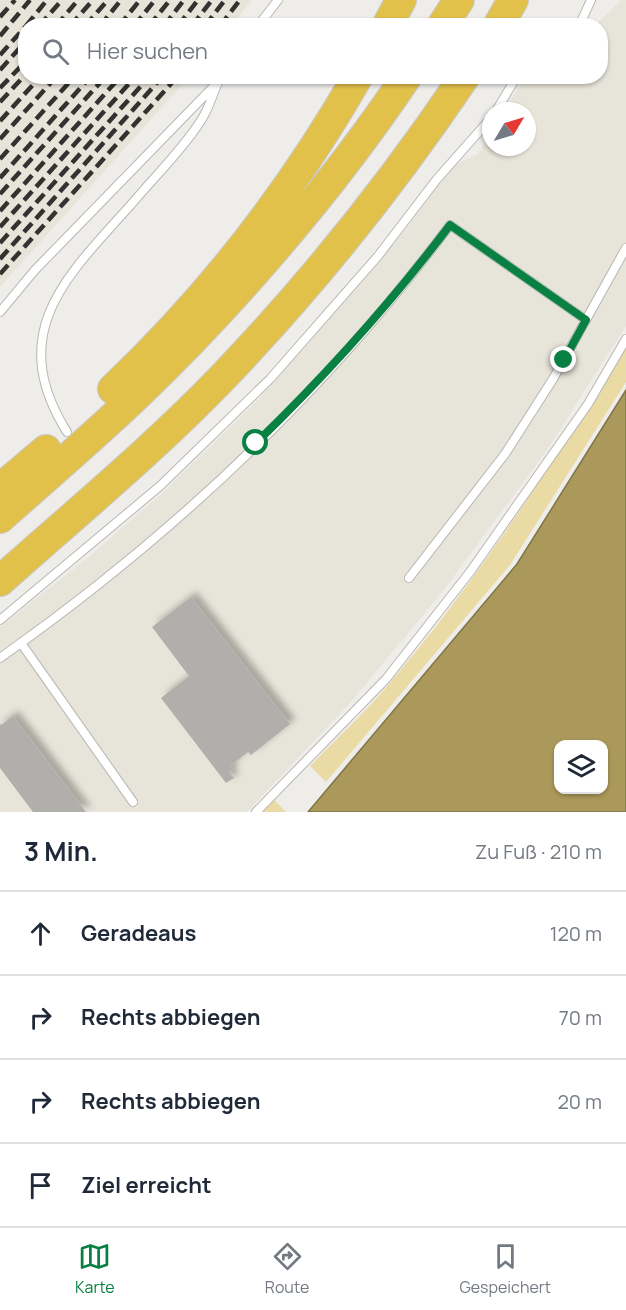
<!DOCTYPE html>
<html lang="de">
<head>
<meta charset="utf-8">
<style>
	body { margin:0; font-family:Manrope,sans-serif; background:#f2f2f3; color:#1f2937 }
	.controls { position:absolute; right:18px; bottom:18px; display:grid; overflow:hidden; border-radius:12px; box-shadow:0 2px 4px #0004 }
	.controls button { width:54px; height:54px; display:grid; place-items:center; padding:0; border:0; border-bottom:2px solid #e0e1e3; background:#fff; color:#1f2937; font:30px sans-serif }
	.compass { position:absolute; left:482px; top:102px; width:54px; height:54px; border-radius:50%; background:#fff; box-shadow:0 2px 4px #0004; rotate:52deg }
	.stop { position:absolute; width:18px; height:18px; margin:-14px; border:4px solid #0b8043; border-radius:50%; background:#fff }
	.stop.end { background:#0b8043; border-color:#fff; box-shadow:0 2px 6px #0008 }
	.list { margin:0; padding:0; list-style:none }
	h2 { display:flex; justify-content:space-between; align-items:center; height:78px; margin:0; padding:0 24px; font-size:26px }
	h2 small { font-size:20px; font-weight:400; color:#747a83 }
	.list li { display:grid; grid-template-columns:39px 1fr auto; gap:18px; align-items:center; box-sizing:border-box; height:84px; padding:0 24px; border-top:2px solid #e0e1e3 }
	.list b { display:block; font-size:22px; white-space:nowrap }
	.list em { font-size:20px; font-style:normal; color:#747a83 }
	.icon { flex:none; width:33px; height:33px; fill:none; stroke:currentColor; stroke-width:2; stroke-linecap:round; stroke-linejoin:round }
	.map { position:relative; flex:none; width:626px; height:812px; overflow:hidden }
	.search { position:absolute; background:#fff; box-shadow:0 2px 4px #0004; left:18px; right:18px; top:18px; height:66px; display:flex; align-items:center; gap:15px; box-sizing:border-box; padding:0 21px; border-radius:24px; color:#747a83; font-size:22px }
	.sheet { height:414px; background:#fff }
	nav { display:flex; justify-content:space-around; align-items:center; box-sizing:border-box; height:84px; border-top:2px solid #e0e1e3; background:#fff; font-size:16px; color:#747a83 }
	nav a { display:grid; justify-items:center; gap:3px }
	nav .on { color:#0b8043 }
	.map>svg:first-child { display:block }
	.built { fill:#e7e4d9 }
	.green { fill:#eadaa4 }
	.water { fill:#ab995b; stroke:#817448; stroke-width:1.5; fill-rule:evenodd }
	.building { fill:#b0afac; filter:url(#shadow) }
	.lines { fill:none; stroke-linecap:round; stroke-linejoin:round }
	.service-casing { stroke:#b7b6b3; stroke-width:10 }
	.motorway-casing { stroke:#c9c9c9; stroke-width:32 }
	.service { stroke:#fff; stroke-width:8 }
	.motorway { stroke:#e2c14b; stroke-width:30 }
	.rail { stroke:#333231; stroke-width:4.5; stroke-dasharray:12 6; stroke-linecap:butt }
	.route { stroke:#0b8043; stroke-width:8 }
</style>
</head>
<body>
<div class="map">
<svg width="626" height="812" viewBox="0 0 626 812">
	<defs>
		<filter id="shadow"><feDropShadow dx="5.5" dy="-5.5" stdDeviation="3" flood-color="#0004"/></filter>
	</defs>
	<rect width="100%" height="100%" fill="#eeedea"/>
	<path class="built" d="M0,0H252L232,25L26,26V76L189,77L0,287Z
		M621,0H626V326L547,450L443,591L350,703L247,812H0V627L85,560L159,496L260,398L403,233L454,165L478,154L491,133V147H527V111H504L525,77L600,76V26L596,25Z"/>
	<path class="green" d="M626,344V382L510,565L326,782L310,766C336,739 365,713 389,684C479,579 554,462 626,344Z
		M274,800L286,812H262Z"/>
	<path class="water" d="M626,390V812H308L517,564ZM558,744H604V790H558Z"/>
	<path class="building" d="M191,597L290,724L251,755L248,752L230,766L233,769L229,772L234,778L226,783L161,698L189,676L152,627Z
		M13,716L86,812H33L0,768V723L1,725Z"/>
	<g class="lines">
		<g class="service-casing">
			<path id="service" d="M258,26L278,0
				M579,26L591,0
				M496,111L517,76
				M0,312L35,270L215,85
				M67,432C0,325 77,268 142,192C162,169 184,147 200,122C210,108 213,91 221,76
				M409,578L505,454L553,379L626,248
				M0,620L160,486L270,379L378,256L437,179L491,118
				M21,643L133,802
				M0,658C170,538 325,392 450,225L586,320
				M256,812L386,679L470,572L588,404L626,339"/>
		</g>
		<g class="motorway-casing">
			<path id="motorway" d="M387,26L401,0
				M442,26L459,0
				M498,26L513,0
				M113,389C210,297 291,193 358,76
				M0,489L46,450
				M0,518C45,478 92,438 136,396C233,303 332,188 407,76
				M0,581C75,514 154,449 224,376C313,283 393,183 465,76"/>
		</g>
		<use href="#service" class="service"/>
		<use href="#motorway" class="motorway"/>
		<path class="rail" d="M0,17L15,0
			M26,26L47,0
			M39,26L62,0
			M56,26L78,0
			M70,26L93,0
			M85,26L108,0
			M100,26L121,0
			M119,26L140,0
			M134,26L155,0
			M149,26L170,0
			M164,26L184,0
			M178,26L198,0
			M192,26L212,0
			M205,26L225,0
			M220,26L240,0
			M0,36L30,0
			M0,55L26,26
			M0,70L26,41
			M0,88L26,61
			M0,102L26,74
			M0,121L41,76
			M0,139L57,76
			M0,159L75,76
			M0,178L91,76
			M0,194L106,76
			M0,211L121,76
			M0,227L136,76
			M0,243L150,76
			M0,259L163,76
			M0,274L178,76"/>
	</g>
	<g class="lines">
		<path class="route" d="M256,443C326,375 391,303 450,225L586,320L564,360"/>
	</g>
</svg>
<div class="controls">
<button><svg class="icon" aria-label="layers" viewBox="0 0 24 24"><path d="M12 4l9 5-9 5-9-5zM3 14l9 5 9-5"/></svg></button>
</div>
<svg class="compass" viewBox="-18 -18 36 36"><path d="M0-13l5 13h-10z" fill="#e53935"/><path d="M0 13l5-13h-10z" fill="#747a83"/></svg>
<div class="stop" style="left:256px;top:443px"></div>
<div class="stop end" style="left:564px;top:360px"></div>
<div class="search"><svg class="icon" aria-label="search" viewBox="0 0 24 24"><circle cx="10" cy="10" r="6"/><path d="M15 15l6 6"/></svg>Hier suchen</div>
</div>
<section class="sheet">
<h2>3 Min.<small>Zu Fuß · 210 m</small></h2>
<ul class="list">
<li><svg class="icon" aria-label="ahead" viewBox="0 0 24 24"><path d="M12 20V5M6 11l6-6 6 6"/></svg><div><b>Geradeaus</b></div><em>120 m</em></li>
<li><svg class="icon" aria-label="right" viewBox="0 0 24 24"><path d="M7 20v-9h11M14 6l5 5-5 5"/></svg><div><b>Rechts abbiegen</b></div><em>70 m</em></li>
<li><svg class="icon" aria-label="right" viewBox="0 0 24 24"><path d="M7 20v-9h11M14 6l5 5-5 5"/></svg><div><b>Rechts abbiegen</b></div><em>20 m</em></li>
<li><svg class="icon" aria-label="arrive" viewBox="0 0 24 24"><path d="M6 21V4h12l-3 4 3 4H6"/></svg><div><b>Ziel erreicht</b></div></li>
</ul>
</section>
<nav>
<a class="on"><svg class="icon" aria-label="map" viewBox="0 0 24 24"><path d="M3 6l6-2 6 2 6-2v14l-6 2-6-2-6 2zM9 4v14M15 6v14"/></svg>Karte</a>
<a><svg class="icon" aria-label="directions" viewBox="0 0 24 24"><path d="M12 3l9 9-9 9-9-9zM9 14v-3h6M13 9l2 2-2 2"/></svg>Route</a>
<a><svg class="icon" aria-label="saved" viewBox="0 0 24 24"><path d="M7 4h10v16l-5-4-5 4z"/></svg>Gespeichert</a>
</nav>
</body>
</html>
